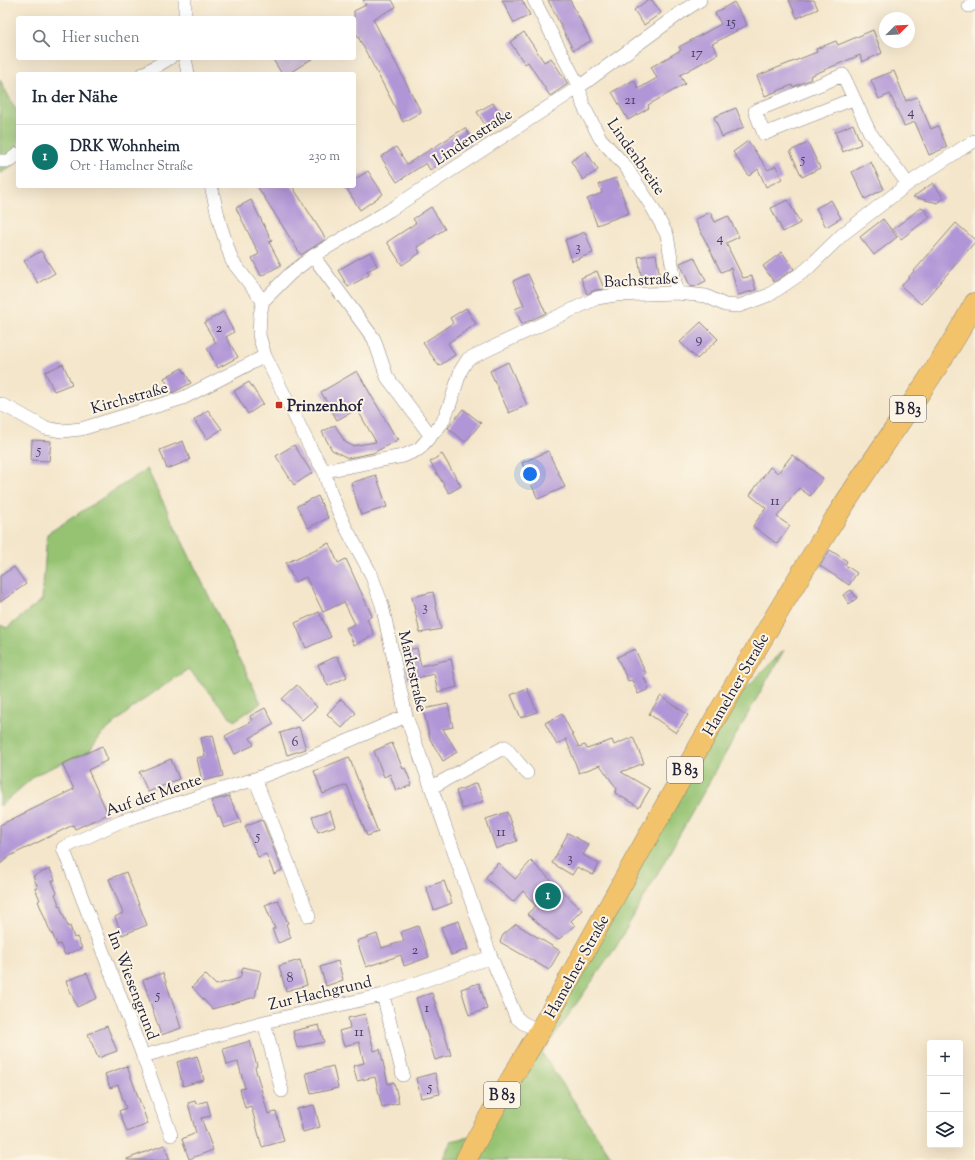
<!DOCTYPE html>
<html lang="de">
<head>
<meta charset="utf-8">
<style>
	body { margin:0; font-family:"Sorts Mill Goudy",serif; background:#f6f6f7; color:#1f2937 }
	.controls { position:absolute; right:12px; bottom:12px; display:grid; overflow:hidden; border-radius:4px; box-shadow:0 4px 16px #0002 }
	.controls button { width:36px; height:36px; display:grid; place-items:center; padding:0; border:0; border-bottom:1px solid #e0e1e3; background:#fff; color:#1f2937; font:20px sans-serif }
	.compass { position:absolute; left:879px; top:12px; width:36px; height:36px; border-radius:50%; background:#fff; box-shadow:0 4px 16px #0002; rotate:66deg }
	.you { position:absolute; left:530px; top:474px; width:14px; height:14px; margin:-10px; border:3px solid #fff; border-radius:50%; background:#1a73e8; box-shadow:0 0 0 6px #1a73e833 }
	.badge { display:grid; place-items:center; width:26px; height:26px; border-radius:50%; background:#0f766e; color:#fff; font-size:13px; font-weight:700 }
	.pin { position:absolute; translate:-50% -50%; border:2px solid #fff; box-shadow:0 1px 4px #0006 }
	.list { margin:0; padding:0; list-style:none }
	h2 { display:flex; justify-content:space-between; align-items:center; height:52px; margin:0; padding:0 16px; font-size:17px }
	h2 small { font-size:13px; font-weight:400; color:#747a83 }
	.list li { display:grid; grid-template-columns:26px 1fr auto; gap:12px; align-items:center; box-sizing:border-box; height:64px; padding:0 16px; border-top:1px solid #e0e1e3 }
	.list b { display:block; font-size:15px; white-space:nowrap }
	.list p { margin:0; font-size:13px; white-space:nowrap; color:#747a83 }
	.list em { font-size:13px; font-style:normal; color:#747a83 }
	.icon { flex:none; width:22px; height:22px; fill:none; stroke:currentColor; stroke-width:2; stroke-linecap:round; stroke-linejoin:round }
	.map { position:relative; flex:none; width:975px; height:1160px; overflow:hidden }
	.search { position:absolute; background:#fff; box-shadow:0 4px 16px #0002; left:16px; top:16px; width:340px; height:44px; display:flex; align-items:center; gap:10px; box-sizing:border-box; padding:0 14px; border-radius:4px; color:#747a83; font-size:15px }
	.panel { position:absolute; background:#fff; box-shadow:0 4px 16px #0002; left:16px; top:72px; width:340px; height:116px; border-radius:4px }
	.map>svg:first-child { display:block }
	.green { fill:#95c372; stroke:#5c7256 }
	.building { fill:#b196d7 }
	.lines { fill:none; stroke-linecap:round; stroke-linejoin:round }
	.minor-casing { stroke:#8b8483; stroke-width:14 }
	.primary-casing { stroke:#8b8483; stroke-width:22 }
	.minor { stroke:#fff; stroke-width:13 }
	.primary { stroke:#f2c36a; stroke-width:21 }
	.poi-dot { fill:#c8321e; stroke:#fcf5e5; stroke-width:1.5 }
	.labels { text-anchor:middle; stroke-width:4; stroke-linejoin:round; paint-order:stroke }
	.number-label { font-size:14px; fill:#463f62 }
	.shield { fill:#fcf5e5; stroke:#63616e; stroke-width:1 }
	.shield-label { font-size:15px; font-weight:bold; fill:#22223b }
	.street-label { font-size:16px; fill:#22223b; stroke:#fcf5e5 }
	.poi-label { font-size:16px; font-weight:bold; fill:#22223b; stroke:#fcf5e5; text-anchor:start }
</style>
</head>
<body>
<div class="map">
<svg width="975" height="1160" viewBox="0 0 975 1160">
	<rect width="100%" height="100%" fill="#fcf5e5"/>
	<filter id="ink" filterUnits="userSpaceOnUse"><feTurbulence type="fractalNoise" baseFrequency=".025" numOctaves="2"/><feDisplacementMap in="SourceGraphic" scale="8" xChannelSelector="R" yChannelSelector="G"/><feConvolveMatrix kernelMatrix="1 2 1 2 8 2 1 2 1" color-interpolation-filters="sRGB"/></filter>
	<filter id="wash" filterUnits="userSpaceOnUse"><feTurbulence type="fractalNoise" baseFrequency=".012" numOctaves="4" result="noise"/><feDisplacementMap in="SourceGraphic" scale="16" xChannelSelector="R" yChannelSelector="G"/><feGaussianBlur stdDeviation="0.9" result="paint"/><feColorMatrix in="noise" values="0 0 0 0 0 0 0 0 0 0 0 0 0 0 0 0 0 1.4 0 .05"/><feComposite in="paint" operator="in"/></filter>
	<g filter="url(#wash)">
		<rect width="100%" height="100%" fill="#f4e6cb"/>
		<path class="green" d="M0,80L18,114V161L0,174Z
			M147,469L261,703L234,721L188,669L136,705L102,734L90,751L37,774L0,806V625L7,628L42,600L47,534Z
			M784,650L616,947L542,1053L613,1160H442L451,1141L479,1135L715,719Z"/>
		<g id="blocks">
			<path class="building" d="M363,0H392L396,7L373,19L421,112L403,122L354,29V11L366,5Z
				M502,0H522L530,15L514,23Z
				M548,0H570L591,41L573,50Z
				M648,0H652L661,13L644,25L634,10Z
				M789,0H814L818,9L797,18Z
				M734,2L747,25L712,44L718,54L680,75L685,84L648,105L649,108L628,120L612,92L634,80L638,89L657,78L651,67L681,50L679,47L721,24L715,13Z
				M873,30L882,53L862,62L860,55L810,76L811,79L793,87L792,85L765,96L757,76L817,52L816,49L836,41L838,45Z
				M524,32L544,62L551,58L568,84L550,96L528,62L525,64L510,42Z
				M272,58H313L288,74H282Z
				M894,71L906,101L917,97L931,129L938,126L947,147L929,155L915,122L904,126L890,94L879,99L871,80Z
				M493,103L503,119L487,128L477,112Z
				M736,108L744,127L722,137L714,117Z
				M853,124L861,144L843,152L835,132Z
				M465,128L473,142L446,159V160L430,170L426,163L397,182L381,157L396,147L407,164Z
				M748,141L768,170L776,166L782,179L766,187L758,169L749,176L733,152Z
				M808,143L820,168L802,177L790,151Z
				M586,151L598,170L583,180L571,161Z
				M871,162L884,189L865,199L852,172Z
				M368,171L383,194L360,210L345,186H354V180Z
				M616,178L629,213L597,225L587,199L602,193L599,184Z
				M933,183L944,198L938,203L913,197Z
				M257,186H292L326,239L301,255Z
				M251,200L272,241L269,242L281,265L261,276L252,258L259,254L236,208Z
				M788,200L800,223L783,232L771,208Z
				M831,200L841,218L826,227L816,208Z
				M431,207L445,229L417,247L420,253L402,265L387,242L416,223L413,219Z
				M922,207L930,217L901,239L893,229Z
				M710,212L715,222L728,216L739,237L726,243L743,278L752,276L756,290L738,295L731,268L721,272L695,220Z
				M883,219L897,237L874,255L860,237Z
				M956,223L975,240V242L921,304L901,286Z
				M585,232L593,253L572,261L565,240Z
				M41,251L55,273L38,283L24,261Z
				M370,252L377,266L367,271L369,275L348,287L338,270Z
				M782,252L794,269L774,282L763,266Z
				M656,254L660,278L642,280L638,257Z
				M694,257L706,281L694,287L690,286L680,263Z
				M597,271L604,289L595,290L587,294L581,278Z
				M528,274L546,313L522,324L515,309L524,305L513,281Z
				M466,308L476,324L448,343L455,355L439,366L423,343L453,323L450,318Z
				M223,312L234,332L226,337L238,357L218,368L207,348L216,343L204,323Z
				M701,322L718,339L697,359L680,342Z
				M508,362L527,405L509,413L490,371Z
				M63,364L72,384L54,391L45,372Z
				M182,368L191,383L172,393L164,378Z
				M357,371L396,438H398L399,439L373,453L348,458L332,450L322,432L335,425L345,442L352,446L376,442L357,409L337,420L321,392Z
				M249,382L263,404L248,414L234,391Z
				M463,409L481,423L465,442L448,428Z
				M208,410L222,429L207,439L194,420Z
				M32,440L51,441L49,461L31,460Z
				M183,441L190,460L167,469L160,450Z
				M294,445L312,473L294,485L276,456Z
				M548,451L565,487L538,499L522,463Z
				M442,454L461,486L449,493L430,462Z
				M792,455L823,478L810,496L799,488L777,517L790,526L777,544L753,526L766,508L750,495L770,467L778,473Z
				M376,475L387,507L361,515L351,483Z
				M318,496L328,518L308,528L297,506Z
				M329,543L338,563L346,559L372,616L367,619L374,635L354,645L346,628L355,624L344,602L323,612L306,577L295,582L286,563Z
				M830,550L847,561L845,565L857,573L849,585L820,566Z
				M14,567L26,584L0,602V576Z
				M851,590L857,598L849,604L843,595Z
				M433,592L441,629L420,633L412,597Z
				M319,612L331,637L306,648L295,623Z
				M417,648L421,666L451,659L457,687L438,692L434,674L408,680L402,651Z
				M635,649L646,674L643,675L649,689L638,694L632,680L628,681L617,657Z
				M337,656L347,677L328,686L318,665Z
				M297,685L317,707L302,720L282,699Z
				M527,688L537,712L521,718L511,695Z
				M661,696L688,715L676,733L649,714Z
				M341,699L356,713L342,728L327,714Z
				M448,704L453,727L443,729L457,752L443,761L430,739L423,709Z
				M265,708L274,724L250,738L254,745L235,754L225,736L252,721L250,716Z
				M562,714L579,747L585,745L587,749L612,740L614,745L633,737L644,763L621,772L650,789L639,807L615,793L617,789L600,765L579,773L566,739L557,745L545,723Z
				M299,727L306,749L287,755L280,733Z
				M213,735L223,776L202,781L197,758L205,756L201,738Z
				M392,743L403,769L405,768L412,785L396,791L390,774L384,777L374,751Z
				M102,746L108,760L88,770L108,814L75,829L73,825L10,856L0,864V825L74,789L62,764Z
				M349,757L378,832L367,836L347,785L323,794L314,771Z
				M171,759L179,779L148,792L139,772Z
				M477,783L484,801L462,809L456,791Z
				M229,796L241,822L224,828L220,817H218L211,801Z
				M330,811L335,826L318,832L312,817Z
				M507,812L517,841L496,849L486,819Z
				M262,819L282,870L274,874L266,854L258,857L245,826Z
				M568,833L589,845L583,855L599,864L593,875L577,867L572,875L552,863Z
				M531,861L582,910L571,921L575,925L558,940L527,914L536,906L523,891L513,902L485,878L498,863L515,879Z
				M50,869L55,880L52,881L57,893L55,894L63,914L68,927L70,926L74,938L77,937L82,948L65,955L60,944L57,945L52,933H51L38,901L40,900L35,888H38L33,876Z
				M126,872L147,925L122,935L115,917L123,913L109,879Z
				M444,881L452,903L434,910L426,887Z
				M278,900L288,923L286,924L291,938L278,943L272,929H275L265,905Z
				M459,921L468,949L451,955L441,927Z
				M516,924L560,951L549,970L500,942L503,935Z
				M418,926L429,957L404,966L401,955L366,967L357,941L377,934L382,948L404,941L401,932Z
				M300,960L307,985L286,991L279,966Z
				M338,961L343,980L326,986L320,967Z
				M243,967L261,971L255,997L212,1009L192,987L205,974L216,985L240,978Z
				M87,973L97,998L77,1007L66,981Z
				M163,973L181,1028L161,1035L143,980Z
				M479,983L487,1009L469,1015L461,989Z
				M432,993L451,1055L435,1060L416,998Z
				M365,1014L374,1051L380,1049L388,1084L394,1082L399,1103L382,1107L375,1077L357,1081L353,1066L364,1063L359,1042L344,1046L339,1031L350,1028L348,1018Z
				M319,1025L324,1042L297,1048L293,1031Z
				M107,1026L117,1051L98,1058L88,1034Z
				M250,1041L257,1066L255,1067L268,1114L276,1112L284,1141L262,1147L251,1106L245,1108L240,1089L245,1088L238,1062L227,1065L223,1049Z
				M197,1056L204,1080L183,1086L177,1062Z
				M127,1066L148,1124L127,1132L119,1111L126,1108L118,1085L110,1088L105,1074Z
				M333,1066L338,1088L311,1094L306,1073Z
				M435,1073L440,1094L421,1098L416,1078Z
				M195,1101L196,1104L207,1101L211,1116L201,1118L213,1150L189,1159L182,1139L196,1133L188,1103Z
				M314,1105L320,1127L303,1132L297,1109Z
				M164,1145L170,1160H127V1159Z"/>
		</g>
	</g>
	<g filter="url(#ink)">
		<use href="#blocks" fill-opacity="0" stroke="#8b8483" stroke-width="1"/>
		<g class="lines">
			<g class="minor-casing">
				<path id="minor" d="M534,0L579,87L583,105L600,138L626,167L652,207L667,235L677,293
					M969,6L975,3
					M185,18V0
					M185,58L188,74
					M143,74L170,58
					M853,99L764,134L755,111L843,75L870,133L908,184
					M0,161H9L18,154
					M211,186L220,224L232,261L263,301
					M313,256L374,339L387,377L431,436
					M263,301L260,315L259,335L265,356L312,451L324,471L331,494L344,524L371,574L382,605L406,716L491,957L516,1017L523,1023L540,1031
					M263,301L290,274L313,256L390,210L579,87L683,11L700,0
					M0,404L13,410L45,428L62,431L81,429L183,398L265,356
					M324,471L403,456L419,449L442,423L449,407L461,370L468,359L597,298L615,295L677,293L706,296L725,305L739,306L769,295L806,270L843,234L908,184L964,147L975,141
					M255,779L309,916
					M432,787L505,747L527,773
					M383,995L403,1075
					M264,1022L282,1091
					M143,1056L264,1022L383,995L491,957
					M171,1135L143,1056L63,848L121,821L255,779L295,764L406,716"/>
			</g>
			<g class="primary-casing">
				<path id="primary" d="M466,1160C494,1105 528,1053 558,999C645,841 733,683 828,530C875,453 932,382 975,303"/>
			</g>
			<use href="#minor" class="minor"/>
			<use href="#primary" class="primary"/>
		</g>
	</g>
	<rect class="poi-dot" x="275" y="401" width="8" height="8" rx="2"/>
	<g class="labels">
		<g class="number-label">
			<text x="731" y="26">15</text>
			<text x="697" y="57">17</text>
			<text x="630" y="104">21</text>
			<text x="911" y="116">4</text>
			<text x="803" y="163">5</text>
			<text x="720" y="242">4</text>
			<text x="578" y="251">3</text>
			<text x="219" y="332">2</text>
			<text x="699" y="343">9</text>
			<text x="39" y="454">5</text>
			<text x="775" y="505">11</text>
			<text x="425" y="611">3</text>
			<text x="295" y="746">6</text>
			<text x="501" y="836">11</text>
			<text x="258" y="840">5</text>
			<text x="570" y="862">3</text>
			<text x="415" y="954">2</text>
			<text x="290" y="982">8</text>
			<text x="158" y="999">5</text>
			<text x="427" y="1012">1</text>
			<text x="359" y="1036">11</text>
			<text x="430" y="1091">5</text>
		</g>
		<g class="shield">
			<rect x="890" y="396" width="36" height="26" rx="3"/>
			<rect x="667" y="757" width="36" height="26" rx="3"/>
			<rect x="484" y="1082" width="36" height="26" rx="3"/>
		</g>
		<g class="shield-label">
			<text x="908" y="414">B 83</text>
			<text x="685" y="775">B 83</text>
			<text x="502" y="1100">B 83</text>
		</g>
		<g class="street-label">
			<text transform="translate(472 136) rotate(-33)" y="6">Lindenstraße</text>
			<text transform="translate(637 156) rotate(55)" y="6">Lindenbreite</text>
			<text transform="translate(641 279) rotate(-3)" y="6">Bachstraße</text>
			<text transform="translate(129 397) rotate(-16)" y="6">Kirchstraße</text>
			<text transform="translate(414 671) rotate(77)" y="6">Marktstraße</text>
			<text transform="translate(735 684) rotate(-60)" y="6">Hamelner Straße</text>
			<text transform="translate(153 794) rotate(-19)" y="6">Auf der Mente</text>
			<text transform="translate(576 966) rotate(-61)" y="6">Hamelner Straße</text>
			<text transform="translate(134 985) rotate(69)" y="6">Im Wiesengrund</text>
			<text transform="translate(320 992) rotate(-13)" y="6">Zur Hachgrund</text>
		</g>
		<g class="poi-label">
			<text x="287" y="411">Prinzenhof</text>
		</g>
	</g>
</svg>
<div class="controls">
<button>+</button>
<button>−</button>
<button><svg class="icon" aria-label="layers" viewBox="0 0 24 24"><path d="M12 4l9 5-9 5-9-5zM3 14l9 5 9-5"/></svg></button>
</div>
<svg class="compass" viewBox="-18 -18 36 36"><path d="M0-13l5 13h-10z" fill="#e53935"/><path d="M0 13l5-13h-10z" fill="#747a83"/></svg>
<div class="you"></div>
<div class="pin badge" style="left:548px;top:896px">1</div>
<div class="search"><svg class="icon" aria-label="search" viewBox="0 0 24 24"><circle cx="10" cy="10" r="6"/><path d="M15 15l6 6"/></svg>Hier suchen</div>
<section class="panel">
<h2>In der Nähe<small></small></h2>
<ul class="list">
<li><span class="badge">1</span><div><b>DRK Wohnheim</b><p>Ort · Hamelner Straße</p></div><em>230 m</em></li>
</ul>
</section>
</div>
</body>
</html>
